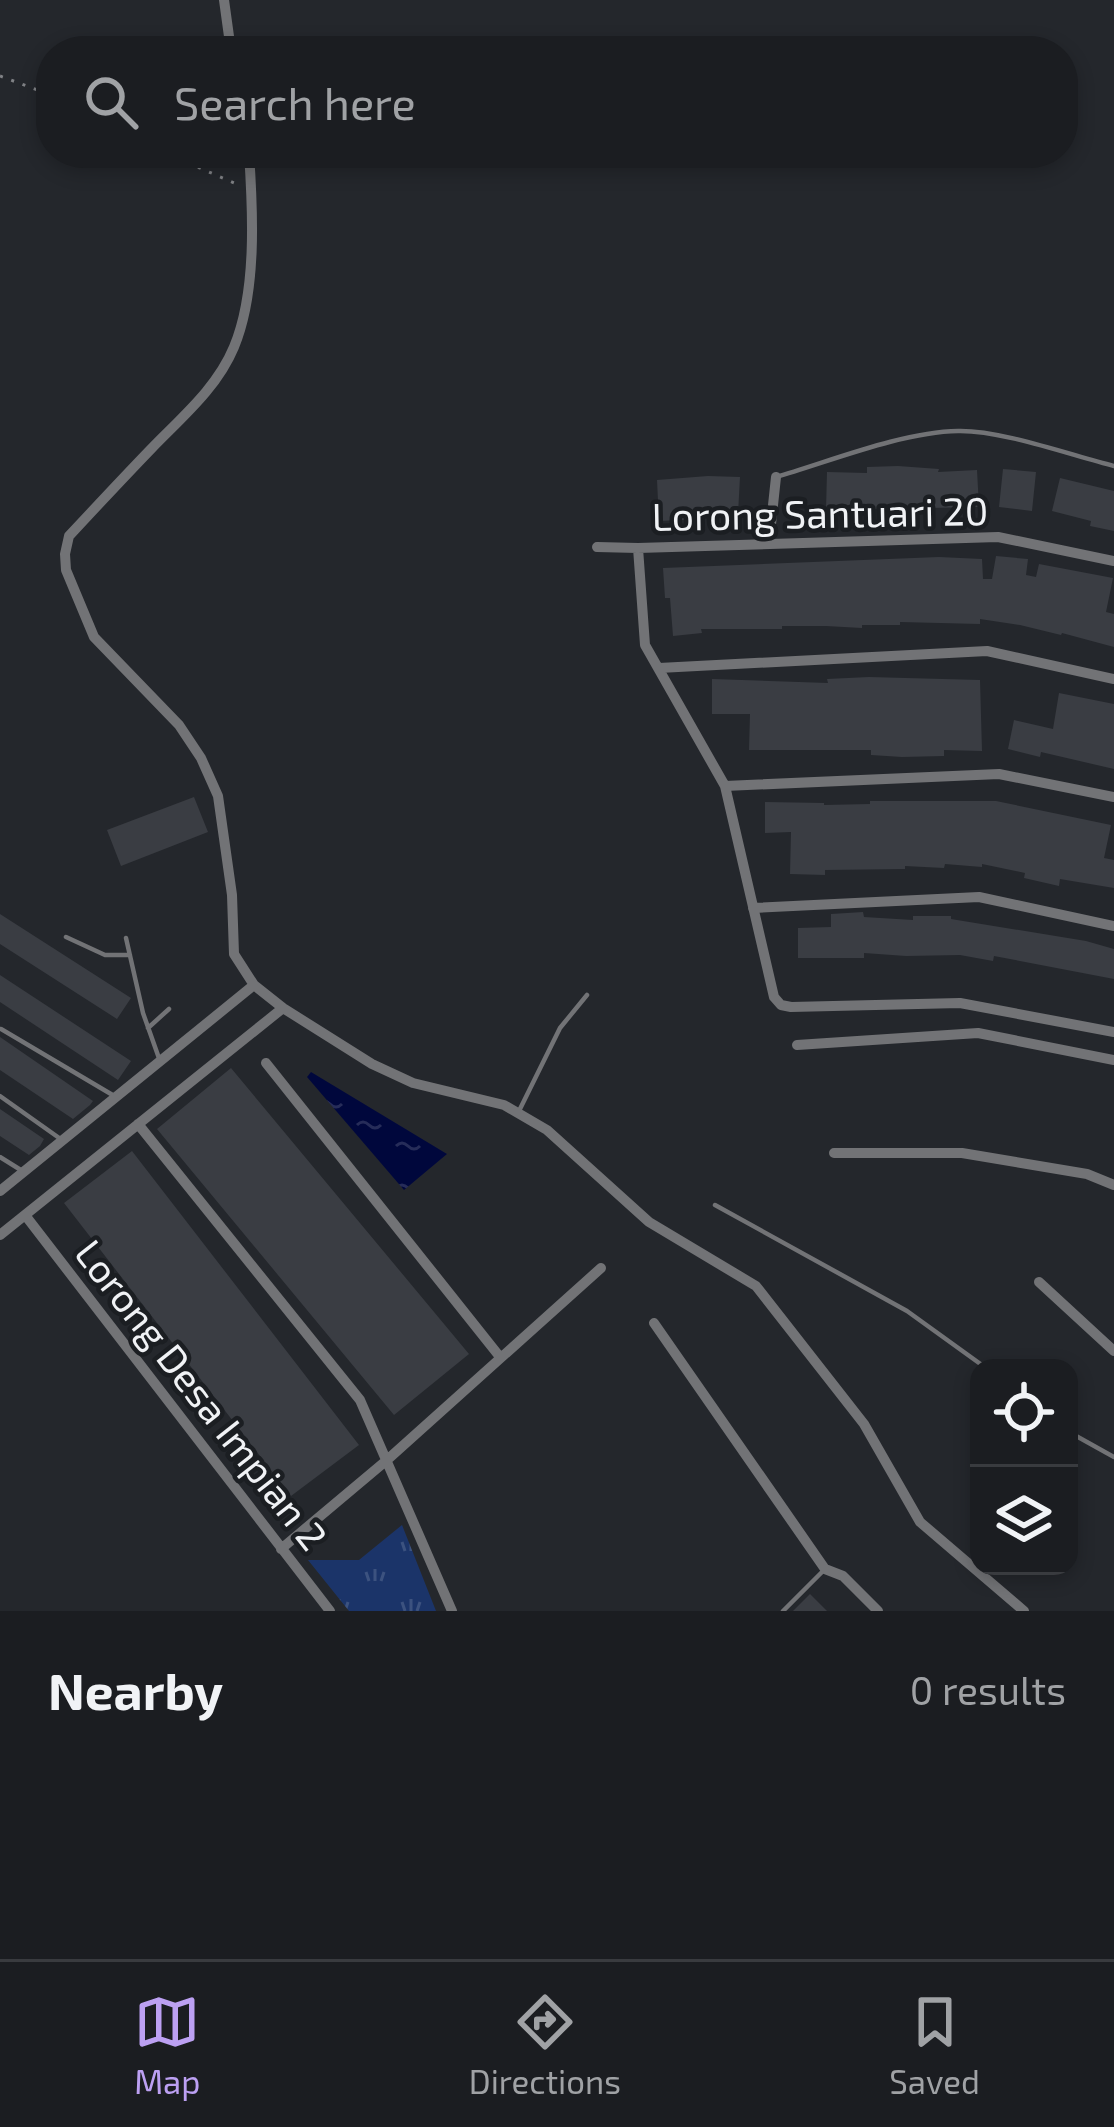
<!DOCTYPE html>
<html lang="en">
<head>
<meta charset="utf-8">
<style>
	body { margin:0; font-family:"Exo 2",sans-serif; background:#282a2e; color:#f1f3f6 }
	.controls { position:absolute; right:36px; bottom:36px; display:grid; overflow:hidden; border-radius:24px; box-shadow:0 6px 18px #0003 }
	.controls button { width:108px; height:108px; display:grid; place-items:center; padding:0; border:0; border-bottom:3px solid #393b3f; background:#1b1d21; color:#f1f3f6; font:60px sans-serif }
	.list { margin:0; padding:0; list-style:none }
	h2 { display:flex; justify-content:space-between; align-items:center; height:156px; margin:0; padding:0 48px; font-size:51px }
	h2 small { font-size:39px; font-weight:400; color:#a0a2a5 }
	.icon { flex:none; width:66px; height:66px; fill:none; stroke:currentColor; stroke-width:2; stroke-linecap:round; stroke-linejoin:round }
	.map { position:relative; flex:none; width:1114px; height:1611px; overflow:hidden }
	.search { position:absolute; background:#1b1d21; box-shadow:0 6px 18px #0003; left:36px; right:36px; top:36px; height:132px; display:flex; align-items:center; gap:30px; box-sizing:border-box; padding:0 42px; border-radius:48px; color:#a0a2a5; font-size:45px }
	.sheet { height:348px; background:#1b1d21 }
	nav { display:flex; justify-content:space-around; align-items:center; box-sizing:border-box; height:168px; border-top:3px solid #393b3f; background:#1b1d21; font-size:33px; color:#a0a2a5 }
	nav a { display:grid; justify-items:center; gap:6px }
	nav .on { color:#bca0f2 }
	.map>svg:first-child { display:block }
	.grass { fill:url(#grass-tufts) }
	.water { fill:url(#water-ripples) }
	.building { fill:#3a3d43 }
	.lines { fill:none; stroke-linecap:round; stroke-linejoin:round }
	.path { stroke:#808286; stroke-width:3; stroke-dasharray:3 9; stroke-linecap:butt }
	.lane { stroke:#727376; stroke-width:4.5 }
	.street { stroke:#727376; stroke-width:10 }
	.labels { text-anchor:middle; stroke-width:9; stroke-linejoin:round; paint-order:stroke }
	.street-label { font-size:39px; fill:#f0f2f5; stroke:#1b1e22 }
</style>
</head>
<body>
<div class="map">
<svg width="1114" height="1611" viewBox="0 0 1114 1611">
	<defs>
		<pattern id="grass-tufts" width="24" height="20" patternUnits="userSpaceOnUse" patternTransform="scale(3)"><rect width="24" height="20" fill="#1b3469"/><path d="M3 7l-1-3M5 7V3M7 7l1-3M15 17l-1-3M17 17v-4M19 17l1-3" fill="none" stroke="#3c527f"/></pattern>
		<pattern id="water-ripples" width="26" height="14" patternUnits="userSpaceOnUse" patternTransform="scale(3)"><rect width="26" height="14" fill="#00073c"/><path d="M2 4q2-2 4 0t4 0M15 11q2-2 4 0t4 0" fill="none" stroke="#262c59"/></pattern>
	</defs>
	<rect width="100%" height="100%" fill="#24272c"/>
	<path class="grass" d="M402,1525L436,1611H349L308,1560H359Z"/>
	<path class="water" d="M311,1072L447,1154L404,1190L307,1077Z"/>
	<path class="building" d="M898,466L939,469L938,472L977,470L979,507L826,510L827,472L867,473V467Z
		M1003,469L1036,472L1032,511L999,507Z
		M708,476L740,477L738,514L699,513V519L659,521L657,480Z
		M1060,478L1114,491V531L1090,526L1091,521L1052,511Z
		M996,556L1028,559L1026,575L1036,577L1039,564L1113,578L1106,612L1114,614V647L1062,633L1061,635L1020,625L980,619V624L900,622V625H862V628L826,626H782V629H701L702,633L673,636L670,598H665L663,568L939,557L982,559L983,579H992Z
		M869,677L980,680L982,751L944,750V756L902,757L871,755V750H749L750,714H712V679L828,683L827,679Z
		M1059,693L1114,704V769L1041,752L1040,757L1008,749L1014,720L1053,729Z
		M194,797L208,832L121,866L107,830Z
		M870,801H996L1111,825L1104,858L1114,860V888L1060,879L1059,886L1024,878L1025,873L982,864V867L945,864L944,868L905,866V869L825,870V875L790,874L791,832L765,833V802L824,803V805L870,804Z
		M863,912L864,917L913,920V916H951V919L1086,941L1114,949V979L994,956L993,961L960,955L906,956L864,953V958H798V928L831,927V914Z
		M0,914L131,998L117,1019L0,944Z
		M0,975L131,1061L118,1080L0,1002Z
		M0,1037L93,1101L90,1105L73,1119L0,1070Z
		M231,1068L469,1354L394,1415L157,1129Z
		M0,1109L44,1139L40,1146L29,1155L0,1136Z
		M132,1151L359,1445L291,1496L64,1203Z
		M810,1594L827,1611H793Z"/>
	<g class="lines">
		<path class="path" d="M0,76L51,95
			M165,153L239,185"/>
		<path class="lane" d="M776,477C831,461 902,432 958,431C1001,430 1070,455 1114,466
			M66,937L105,955H130
			M126,938L143,1013L160,1061
			M148,1028L169,1009
			M1,1029L116,1097
			M0,1096L62,1140
			M518,1113L560,1028L587,995
			M0,1157L24,1172
			M715,1205L907,1311L986,1368
			M1069,1432L1114,1457
			M783,1611L825,1569"/>
		<path class="street" d="M224,0L231,51
			M249,153C253,212 257,292 234,347C217,388 182,417 152,448C124,477 96,507 69,536L65,554L66,570L94,637L179,725L201,758L218,796L232,895L234,954L254,985L283,1008L372,1064L413,1083L504,1105L547,1130L649,1222L756,1286L864,1424L920,1522L1024,1611
			M769,543L776,477
			M597,547L638,548L998,537L1114,561
			M638,548L645,645L725,786L774,997L781,1005L791,1007L960,1003L1114,1032
			M659,668L987,651L1114,679
			M725,786L999,774L1114,797
			M753,908L979,897L1114,926
			M797,1045L978,1033L1114,1060
			M266,1063L500,1357
			M138,1124L360,1400L452,1611
			M834,1153H962L1087,1174L1114,1185
			M0,1191L254,985
			M25,1215L330,1611
			M0,1235L283,1008
			M1039,1282L1114,1351
			M654,1323L825,1569L843,1576L878,1611
			M281,1549L387,1460L601,1268"/>
	</g>
	<g class="labels">
		<g class="street-label">
			<text transform="translate(820 514) rotate(-1)" y="14">Lorong Santuari 20</text>
			<text transform="translate(201 1395) rotate(52)" y="14">Lorong Desa Impian 2</text>
		</g>
	</g>
</svg>
<div class="controls">
<button><svg class="icon" aria-label="locate" viewBox="0 0 24 24"><circle cx="12" cy="12" r="6"/><path d="M12 2v4M12 18v4M2 12h4M18 12h4"/></svg></button>
<button><svg class="icon" aria-label="layers" viewBox="0 0 24 24"><path d="M12 4l9 5-9 5-9-5zM3 14l9 5 9-5"/></svg></button>
</div>
<div class="search"><svg class="icon" aria-label="search" viewBox="0 0 24 24"><circle cx="10" cy="10" r="6"/><path d="M15 15l6 6"/></svg>Search here</div>
</div>
<section class="sheet">
<h2>Nearby<small>0 results</small></h2>
<ul class="list">
</ul>
</section>
<nav>
<a class="on"><svg class="icon" aria-label="map" viewBox="0 0 24 24"><path d="M3 6l6-2 6 2 6-2v14l-6 2-6-2-6 2zM9 4v14M15 6v14"/></svg>Map</a>
<a><svg class="icon" aria-label="directions" viewBox="0 0 24 24"><path d="M12 3l9 9-9 9-9-9zM9 14v-3h6M13 9l2 2-2 2"/></svg>Directions</a>
<a><svg class="icon" aria-label="saved" viewBox="0 0 24 24"><path d="M7 4h10v16l-5-4-5 4z"/></svg>Saved</a>
</nav>
</body>
</html>
